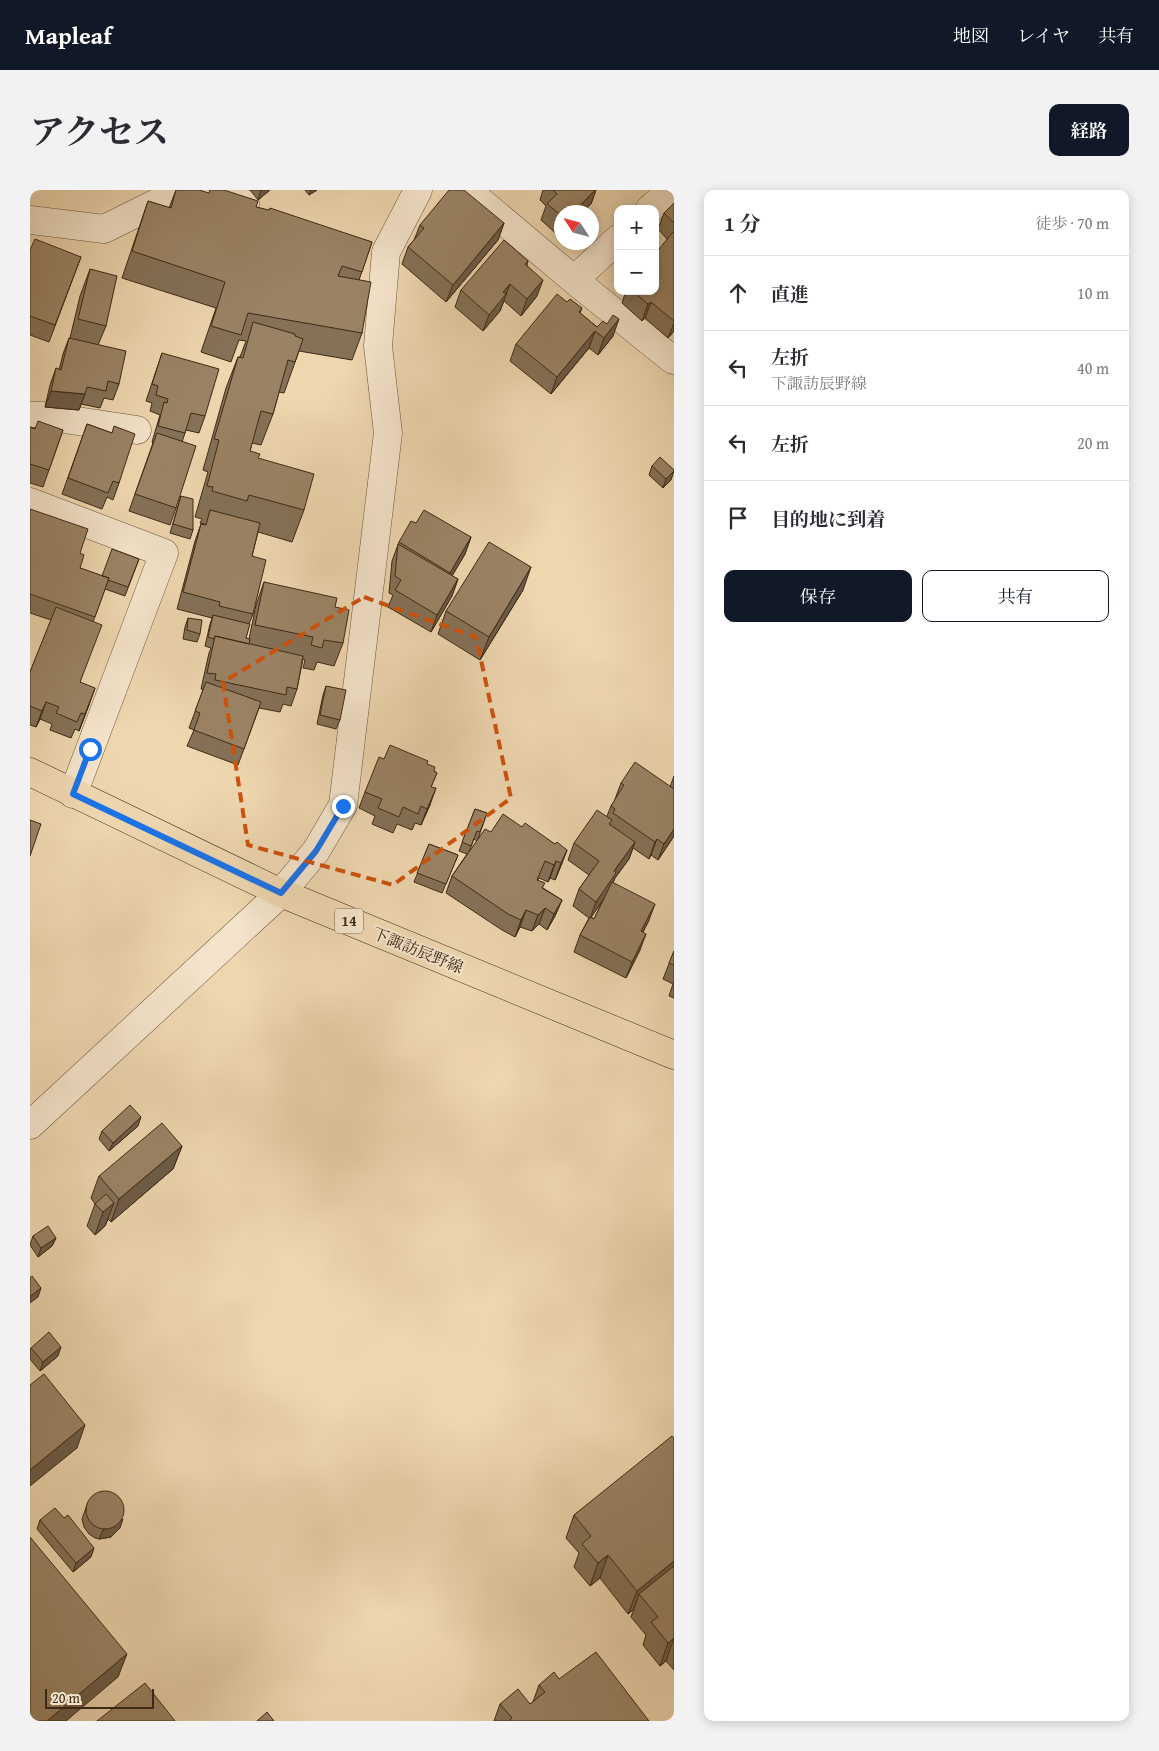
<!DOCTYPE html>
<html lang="ja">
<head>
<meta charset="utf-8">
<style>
	body { margin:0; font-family:"Gentium Book Plus","Noto Serif JP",serif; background:#f2f2f3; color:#2b2b33 }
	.controls { position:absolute; right:15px; top:15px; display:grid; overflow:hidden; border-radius:10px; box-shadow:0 2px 12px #0003 }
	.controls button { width:45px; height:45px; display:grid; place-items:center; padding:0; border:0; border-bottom:1px solid #e1e1e2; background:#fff; color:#2b2b33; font:25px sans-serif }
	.compass { position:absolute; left:524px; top:15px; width:45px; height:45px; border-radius:50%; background:#fff; box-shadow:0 2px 12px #0003; rotate:306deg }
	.scale { position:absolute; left:15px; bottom:12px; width:109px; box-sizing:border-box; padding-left:5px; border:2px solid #3e2915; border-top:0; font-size:14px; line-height:18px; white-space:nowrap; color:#3e2915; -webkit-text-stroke:4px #f4e4cb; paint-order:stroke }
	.stop { position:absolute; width:15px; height:15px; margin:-11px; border:4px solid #1a73e8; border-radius:50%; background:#fff }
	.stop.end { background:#1a73e8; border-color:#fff; box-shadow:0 1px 5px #0008 }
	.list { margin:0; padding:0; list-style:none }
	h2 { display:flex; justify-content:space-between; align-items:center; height:65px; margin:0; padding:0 20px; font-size:21px }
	h2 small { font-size:16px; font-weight:400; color:#7c7c81 }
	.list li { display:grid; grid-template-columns:32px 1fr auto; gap:15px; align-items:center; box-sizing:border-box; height:75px; padding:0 20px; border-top:1px solid #e1e1e2 }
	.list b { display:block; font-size:19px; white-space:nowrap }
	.list p { margin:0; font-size:16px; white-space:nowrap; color:#7c7c81 }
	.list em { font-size:16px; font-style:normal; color:#7c7c81 }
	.actions { display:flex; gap:10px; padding:15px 20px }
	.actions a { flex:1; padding:11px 0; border:1px solid #111827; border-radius:10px; text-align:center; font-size:18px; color:#111827 }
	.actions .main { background:#111827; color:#fff }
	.icon { flex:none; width:28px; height:28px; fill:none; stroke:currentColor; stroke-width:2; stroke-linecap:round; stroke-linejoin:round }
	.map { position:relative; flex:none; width:644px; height:1531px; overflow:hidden; border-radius:10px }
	header { display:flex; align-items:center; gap:30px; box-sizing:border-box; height:70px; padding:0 25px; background:#111827; color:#fff }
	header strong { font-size:24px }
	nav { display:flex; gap:28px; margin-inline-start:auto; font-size:18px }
	.intro { display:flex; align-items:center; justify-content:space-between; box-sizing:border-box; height:120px; padding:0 30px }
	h1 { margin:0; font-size:35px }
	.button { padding:12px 22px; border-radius:10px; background:#111827; color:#fff; font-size:18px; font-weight:700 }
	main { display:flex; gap:30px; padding:0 30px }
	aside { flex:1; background:#fff; border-radius:10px; box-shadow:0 2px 12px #0003 }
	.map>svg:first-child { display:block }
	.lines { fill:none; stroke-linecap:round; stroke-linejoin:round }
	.minor-casing { stroke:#6a543c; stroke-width:29 }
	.major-casing { stroke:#3e2915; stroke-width:29 }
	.minor { stroke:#f4e4cb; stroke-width:28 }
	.major { stroke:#eed6af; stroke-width:28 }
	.wall { fill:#847157; stroke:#3e2915; fill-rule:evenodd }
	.shaded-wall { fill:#6c5c47; stroke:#3e2915 }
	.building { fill:#9a8365; stroke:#3e2915 }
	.route { stroke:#1a73e8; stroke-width:6 }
	.marked { fill:none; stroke:#ce520d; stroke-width:4; stroke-dasharray:10 6; stroke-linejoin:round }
	.labels { text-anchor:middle; stroke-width:4; stroke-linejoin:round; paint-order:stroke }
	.shield { fill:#f4e4cb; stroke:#75614c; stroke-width:1 }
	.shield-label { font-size:15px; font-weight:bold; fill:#3e2915 }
	.street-label { font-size:16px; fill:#3e2915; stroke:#f4e4cb }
</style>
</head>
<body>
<header>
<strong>Mapleaf</strong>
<nav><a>地図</a><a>レイヤ</a><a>共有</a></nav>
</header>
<div class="intro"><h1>アクセス</h1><a class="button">経路</a></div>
<main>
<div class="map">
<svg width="644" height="1531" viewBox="0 0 644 1531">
	<rect width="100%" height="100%" fill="#eed6af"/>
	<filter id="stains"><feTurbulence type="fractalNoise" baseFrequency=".004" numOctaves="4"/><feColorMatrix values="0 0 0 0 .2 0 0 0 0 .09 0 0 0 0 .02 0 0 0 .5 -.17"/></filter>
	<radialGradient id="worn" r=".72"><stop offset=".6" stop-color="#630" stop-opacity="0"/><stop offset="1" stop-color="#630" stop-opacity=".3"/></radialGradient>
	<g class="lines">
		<g class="minor-casing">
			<path id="minor" d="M176,0L215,14
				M437,0L544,90L588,49
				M620,19L641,0
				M0,30L74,39L153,0
				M544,90L643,170
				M0,226H14L107,240
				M0,312L134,363L43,604
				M0,935L251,703L286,661L313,615L358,243L348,156L356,62L388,0"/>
		</g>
		<g class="major-casing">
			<path id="major" d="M0,582L251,703L644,865"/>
		</g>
		<use href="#minor" class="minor"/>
		<use href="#major" class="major"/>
	</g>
	<path class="wall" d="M146,0L226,17L342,52L329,90L332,143L322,170L269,161L254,203L249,202L243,224L231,255L222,253L220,261L228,268L274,320L262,352L228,342L222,366L223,424L219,434L216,448L219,449L226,415L234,392L305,417L313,453L304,476L287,472L284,480L273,478L275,470L273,469L267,499L261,516L253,514L250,522L229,518L208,575L157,556L164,540L159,538L173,500L171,499L179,463L181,458L175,456L180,434L182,428L147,419L165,351L171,334L175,335V334L170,333L172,329L165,327L178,282L173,280L196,198L208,167H210L216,151L209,150L201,172L171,162L186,118L92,88L118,11L139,18Z
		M220,0H240L228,10Z
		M275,0H287L279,5Z
		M513,0H566L561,14L532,22V47L531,48L511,30L516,16L510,10Z
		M644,13V141L638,148L615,128L612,131L592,113L596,101H625L637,49L628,39L634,23Z
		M474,33L468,50L416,112L372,74L378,57L384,50L390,35Z
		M0,60L51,67L19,152L0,145Z
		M498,71L497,75L507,106L491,126L474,111L470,121L453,141L425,117L431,100Z
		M60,79L76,136L68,155L89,194L83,210L74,208L70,218L51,214L49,220L15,217L20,195L26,178L29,180L33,164L39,148H40L50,106Z
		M537,112L552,118L550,123L567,137L583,146L568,165L559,158L521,204L480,171L486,154Z
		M132,163L175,226L169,243L156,240L152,252L146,318L140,335L99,321L123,253L122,252L130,225L120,221L122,213L116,211Z
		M57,234L82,243L89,293L83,310L77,307L72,319L32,304Z
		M0,237L5,238L33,240L13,297L0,293Z
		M622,276L641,290L633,298L619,285Z
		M151,306L163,340L160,349L140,343Z
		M0,319L50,363V378L72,386L109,369L95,406L75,399L63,432L50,493L59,515L49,541L45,539L41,548L20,540L22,534L10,529L6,537L0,535V482L21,430L0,423Z
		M386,333L441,347L435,364L422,386L428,389L422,406L401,442L358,417L363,405L359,403L362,371L369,352Z
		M493,400L450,470L408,444L416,421Z
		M158,428L170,444L167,452L153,449L155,437Z
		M296,496L310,530L306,539L287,534L293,505Z
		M354,569L397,574L404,581L407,583L401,597L400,615L391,635L385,633L382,640L367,634L363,643L342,634L345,626L329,618L335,602Z
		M644,586V646L628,670L621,665L619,669L603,658L599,669L585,688L583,692L619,730L613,742L610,760L596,788L544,762L550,745L559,728L543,716L549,699L559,685L538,670L544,653L577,626L581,616L585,610V609L591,593L640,597ZM573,710L564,729L561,727Z
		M445,619L457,623L448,649L461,642L492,637L525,654L537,660L525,690L520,688L518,692L509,688L508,690L513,698L532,710L525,726L517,740L509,734L502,741L490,737L485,747L472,740L416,703L422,686L437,664L429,661ZM444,649L447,651L439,662Z
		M399,654L428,665L412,703L384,692Z
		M644,761V808L639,806L643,794L633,789Z
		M108,936L79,961L69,949L72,941Z
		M152,956L143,979L81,1032L78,1029L75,1036L65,1045L57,1036L65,1014L61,1008L69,986Z
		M3,1046L26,1048L22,1056L8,1067L0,1055Z
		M1,1158L28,1166L10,1181L0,1169V1161Z
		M644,1248V1480L636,1471L630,1476L613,1455L616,1445L601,1427L604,1419L598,1424L570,1388L560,1396L544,1377L549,1363L536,1348L544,1325Z
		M58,1312L90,1338L81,1347L69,1349L65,1348L59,1344L54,1337L52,1329Z
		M10,1330L61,1367L43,1382L7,1339Z
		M529,1489L619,1531H464L470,1514H500L503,1512L509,1495Z"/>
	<path class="shaded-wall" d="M231,0H240L228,10Z
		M281,0H287L279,5Z
		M565,0H566L561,14L553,22H544Z
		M474,33L468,50L416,112L423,95Z
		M513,90L507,106L491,126L497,109Z
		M480,94L470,121L453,141L459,125L473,102Z
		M621,112L615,128L612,131L618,114Z
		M589,129L583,146L568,165L574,148Z
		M644,133V141L638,148Z
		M565,141L559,158L521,204L527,187Z
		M21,201L55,204L49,220L15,217Z
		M644,281L641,290L633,298L636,289Z
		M441,347L435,364L414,399L420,383Z
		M501,377L493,400L450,470L459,447Z
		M428,389L422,406L401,442L407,425Z
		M65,498L59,515L49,541L55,524Z
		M16,512L10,529L6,537L12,521Z
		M406,598L400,615L391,635L397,619Z
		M644,639V646L628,670L634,654Z
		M627,649L621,665L619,669L625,652Z
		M605,652L599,669L585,688L580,700L560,729L566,712L584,681Z
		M537,660L531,676L525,690L531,673Z
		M526,671L520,688L518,692L524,675Z
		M532,710L525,726L517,740L524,724Z
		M625,714L619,730L605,758L611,741Z
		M515,718L509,734L502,741L508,725Z
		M496,720L490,737L485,747L491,730Z
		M616,744L610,760L596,788L602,772Z
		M111,927L108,936L79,961L83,953Z
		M152,956L143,979L81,1032L89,1009Z
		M84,1013L75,1036L65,1045L73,1022Z
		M26,1048L22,1056L8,1067L11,1058Z
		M11,1098L8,1107L0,1113V1109L1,1106Z
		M31,1157L28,1166L10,1181L13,1172Z
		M55,1235L47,1258L0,1296V1280Z
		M93,1329L90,1338L81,1347L69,1349L73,1340Z
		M64,1358L61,1367L43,1382L46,1373Z
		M578,1365L570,1388L560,1396L568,1373Z
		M644,1371V1387L609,1404L604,1419L598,1424L607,1401Z
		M644,1448L636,1471L630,1476L638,1453Z
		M97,1464L88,1487L36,1531H17Z"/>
	<path class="building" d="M146,0H169L179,3L180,0H194L228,11L226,17L239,20L240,18L342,52L332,82L312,76L308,86L341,92L332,143L218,123L211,145L181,136L195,92L102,61L118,11L141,18Z
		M419,0H434L474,33L423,95L378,57L394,38L390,35Z
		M523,0H565L544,22H532V26L517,14L527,4Z
		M644,13V33L634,23Z
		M643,42L644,43V131L621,112L618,114L603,101H625V64Z
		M5,49L51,67L25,135L0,126V60Z
		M474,50L498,71L495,74L513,90L497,109L480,94L473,102L476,104L459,125L431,100Z
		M60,79L87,86L76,136L48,129Z
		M527,104L537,112L540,109L552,118L549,122L567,137L573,131L577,134L583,125L589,129L574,148L565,141L527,187L486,154Z
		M223,132L265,144V146L273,149L265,172L258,170L243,224L231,221L220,261L230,264L228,268L284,284L274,320L219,305L217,311L182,301L183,297L177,296L189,250L184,249L208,167L213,168Z
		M39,148L96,161L89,194L78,191L76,201L57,197L55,204L21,201L26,178L31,180Z
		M132,163L189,179L175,226L161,223L155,243L128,236L134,212L137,213L138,209L126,205L128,196L122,194Z
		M8,231L33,240L19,280L0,274V237L5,239Z
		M57,234L82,243L84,236L105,244L89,293L83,291L78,303L38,288Z
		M127,243L166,256L146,318L105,304Z
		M630,267L644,280V281L636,289L622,276Z
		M151,306L163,309V340L143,334Z
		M0,319L58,339L50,363L54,365L50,378L79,388L65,427L0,404Z
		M180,320L230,333L222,366L236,370L223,424L189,416L190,412L153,402L171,334L176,335Z
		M394,320L441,347L420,383L369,352L381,331L386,333Z
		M459,352L501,377L459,447L416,421Z
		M368,354L428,389L407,425L365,400L371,390L365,386Z
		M82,359L109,369L98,397L78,390L79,388L72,386Z
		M234,392L307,408L305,417L319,420L313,453L294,450L292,458L281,455L283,447L225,435Z
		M26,417L72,435L50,492L65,498L55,524L51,523L47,532L26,523L29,517L16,512L12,521L0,516V482Z
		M183,425L220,434L216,448L220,449L219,454L185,446L184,449L178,447Z
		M158,428L172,430L170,444L157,440Z
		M185,446L273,466L267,499L257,497L256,505L185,490L186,484L177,483Z
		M176,492L231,512L214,559L164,540L170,523L165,521Z
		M296,496L316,500L310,530L290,525Z
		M360,555L398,571L397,574L405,577L404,581L407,583L401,597L406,598L397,619L391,616L388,624L373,617L369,627L348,618L352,609L335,602L349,567L354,569Z
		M605,572L644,599V639L634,654L627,649L625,652L583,623L585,619L581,616L594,595L591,593Z
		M445,619L457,623L450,642L447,641L441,656L432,652Z
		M567,620L582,630L579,634L605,652L584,681L586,683L566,712L549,699L569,671L544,653Z
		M473,624L492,637L495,633L525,654L527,652L537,660L531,673L526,671L524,675L515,671L507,690L515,693L512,698L532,710L524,724L515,718L508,725L496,720L491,730L478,724L422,686L455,639L461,642Z
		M0,630L11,634L0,666Z
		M399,654L428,665L416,694L387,683Z
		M582,692L625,714L611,741L616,744L602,772L550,745L560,727L564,729Z
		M644,761V775L639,773Z
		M100,915L111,927L83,953L72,941Z
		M132,933L152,956L89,1009L69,986Z
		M76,1004L84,1013L73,1022L65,1014Z
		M18,1036L26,1048L11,1058L3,1046Z
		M2,1086L11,1098L1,1106L0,1104V1088Z
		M19,1142L31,1157L13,1172L1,1158Z
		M14,1184L55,1235L0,1280V1195Z
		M642,1246L644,1248V1371L607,1401L578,1365L568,1373L552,1354L561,1346L544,1325Z
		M56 1320a19 19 0 1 1 38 0a19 19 0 1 1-38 0Z
		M25,1318L34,1328L38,1325L64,1358L46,1373L10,1330Z
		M0,1347L97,1464L17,1531H0Z
		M644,1376V1448L638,1453L621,1432L628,1427L609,1404Z
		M566,1462L619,1531H479L482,1528L470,1514L488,1499L500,1514L515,1502L509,1495L524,1482L529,1489Z
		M115,1493L145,1531H67Z
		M237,1522L244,1531H227Z"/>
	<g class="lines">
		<path class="route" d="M60,559L43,604L251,703L286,661L313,616"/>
	</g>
	<path class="marked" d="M334,407L446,447L481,608L363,695L218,655L193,492Z"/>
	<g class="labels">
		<rect class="shield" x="305" y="718.5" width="28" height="25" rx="4"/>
		<g class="shield-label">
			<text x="319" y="736">14</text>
		</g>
		<g class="street-label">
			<text transform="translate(388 760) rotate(22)" y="6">下諏訪辰野線</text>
		</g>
	</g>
	<rect width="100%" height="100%" filter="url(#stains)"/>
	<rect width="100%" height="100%" fill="url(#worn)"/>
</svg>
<div class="controls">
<button>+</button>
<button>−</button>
</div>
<svg class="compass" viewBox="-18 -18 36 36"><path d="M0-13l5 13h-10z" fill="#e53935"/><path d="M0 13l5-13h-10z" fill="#7c7c81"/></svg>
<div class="scale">20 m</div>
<div class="stop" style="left:60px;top:559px"></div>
<div class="stop end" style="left:313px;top:616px"></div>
</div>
<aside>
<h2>1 分<small>徒歩 · 70 m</small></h2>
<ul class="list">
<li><svg class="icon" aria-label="ahead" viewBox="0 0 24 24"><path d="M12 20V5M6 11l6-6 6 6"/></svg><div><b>直進</b></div><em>10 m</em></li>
<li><svg class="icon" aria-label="left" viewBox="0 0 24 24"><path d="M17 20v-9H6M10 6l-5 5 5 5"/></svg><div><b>左折</b><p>下諏訪辰野線</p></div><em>40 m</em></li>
<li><svg class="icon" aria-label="left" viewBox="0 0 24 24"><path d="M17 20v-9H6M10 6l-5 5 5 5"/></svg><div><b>左折</b></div><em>20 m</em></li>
<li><svg class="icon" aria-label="arrive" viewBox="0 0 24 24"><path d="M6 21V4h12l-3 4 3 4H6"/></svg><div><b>目的地に到着</b></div></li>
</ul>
<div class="actions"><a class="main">保存</a><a>共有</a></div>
</aside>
</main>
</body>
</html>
